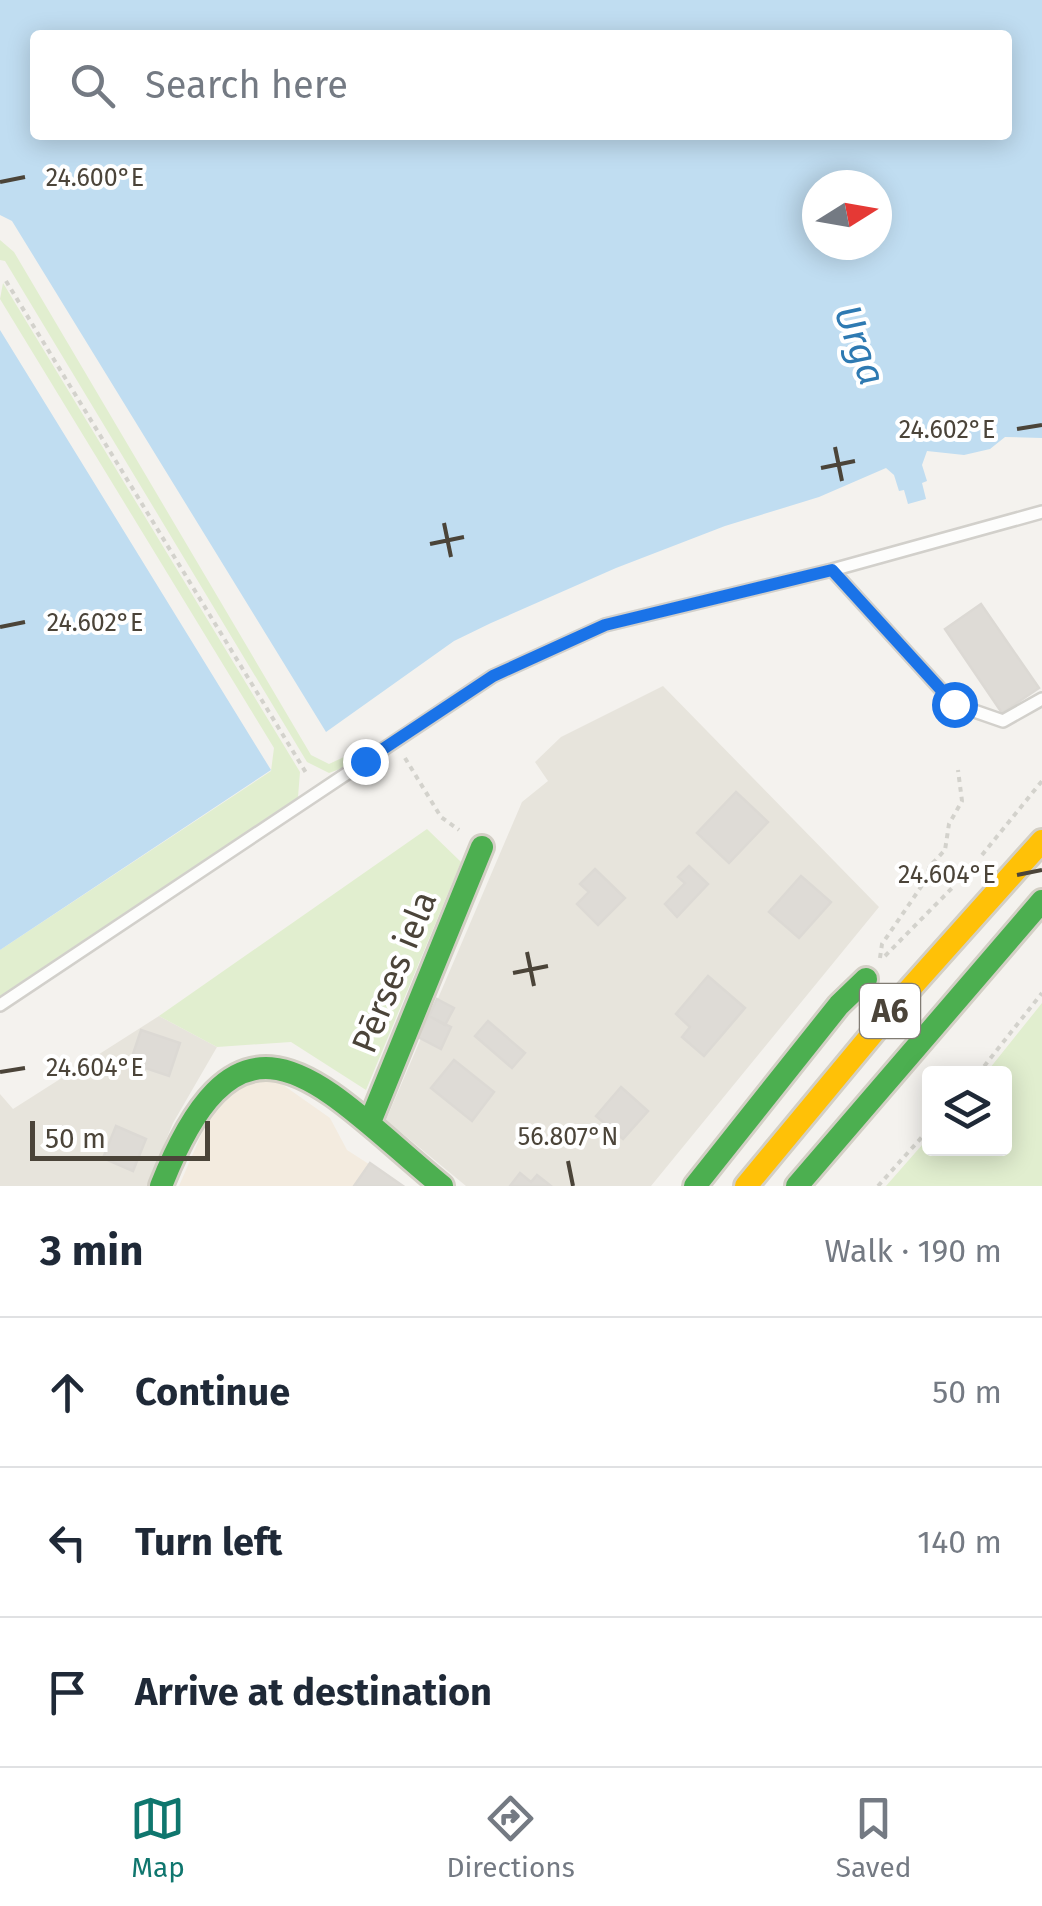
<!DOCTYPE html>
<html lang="en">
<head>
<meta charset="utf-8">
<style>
	body { margin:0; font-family:"Fira Sans",sans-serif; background:#f2f2f3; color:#1f2937 }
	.controls { position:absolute; right:30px; bottom:30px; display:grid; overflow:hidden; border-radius:10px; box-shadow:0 5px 25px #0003 }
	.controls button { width:90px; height:90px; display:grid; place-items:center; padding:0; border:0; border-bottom:2px solid #e0e1e3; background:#fff; color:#1f2937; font:50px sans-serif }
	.compass { position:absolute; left:802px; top:170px; width:90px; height:90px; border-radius:50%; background:#fff; box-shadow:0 5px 25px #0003; rotate:79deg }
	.scale { position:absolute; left:30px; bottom:25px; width:180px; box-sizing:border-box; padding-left:10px; border:5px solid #4b4439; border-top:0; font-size:28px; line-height:35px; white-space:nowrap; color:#4b4439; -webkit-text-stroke:8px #fff; paint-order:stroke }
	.stop { position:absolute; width:30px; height:30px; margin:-22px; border:8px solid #1a73e8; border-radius:50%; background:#fff }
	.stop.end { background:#1a73e8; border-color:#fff; box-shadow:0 2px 10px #0008 }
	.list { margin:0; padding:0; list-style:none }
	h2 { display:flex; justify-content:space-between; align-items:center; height:130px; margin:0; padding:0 40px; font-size:42px }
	h2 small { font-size:32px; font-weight:400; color:#747a83 }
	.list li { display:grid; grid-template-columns:65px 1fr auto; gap:30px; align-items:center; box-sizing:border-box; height:150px; padding:0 40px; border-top:2px solid #e0e1e3 }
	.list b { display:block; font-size:38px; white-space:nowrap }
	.list em { font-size:32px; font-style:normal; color:#747a83 }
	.icon { flex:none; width:55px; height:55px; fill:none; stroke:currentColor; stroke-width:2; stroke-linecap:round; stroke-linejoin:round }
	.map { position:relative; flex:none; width:1042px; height:1186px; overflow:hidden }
	.search { position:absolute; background:#fff; box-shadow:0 5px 25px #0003; left:30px; right:30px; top:30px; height:110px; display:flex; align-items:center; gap:25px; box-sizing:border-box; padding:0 35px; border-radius:10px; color:#747a83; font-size:38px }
	.sheet { height:580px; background:#fff }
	nav { display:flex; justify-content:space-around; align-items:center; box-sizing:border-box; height:140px; border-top:2px solid #e0e1e3; background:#fff; font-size:28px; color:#747a83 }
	nav a { display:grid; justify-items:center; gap:5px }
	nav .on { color:#0f766e }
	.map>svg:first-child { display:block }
	.residential { fill:#e7e4dc }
	.commercial { fill:#f3ebdf }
	.green { fill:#e1eecf }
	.water { fill:#c0ddf1; fill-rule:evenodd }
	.building { fill:#dedbd6; stroke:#dcd9d4; stroke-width:2.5 }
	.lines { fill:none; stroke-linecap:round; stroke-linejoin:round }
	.lane-casing { stroke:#d2d0cb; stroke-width:16 }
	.fast-casing { stroke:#d3cfc5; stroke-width:28 }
	.slow-casing { stroke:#d3cfc5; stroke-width:28 }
	.path { stroke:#d3d2cc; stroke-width:4; stroke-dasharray:5 5; stroke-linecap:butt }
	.lane { stroke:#fdfdfc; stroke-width:11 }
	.fast { stroke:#4caf50; stroke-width:22 }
	.slow { stroke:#ffc107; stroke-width:22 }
	.route { stroke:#1a73e8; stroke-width:12 }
	.ticks { fill:none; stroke:#4b4439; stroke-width:4 }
	.labels { text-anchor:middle; stroke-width:8; stroke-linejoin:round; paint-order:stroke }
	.shield { fill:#fff; stroke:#817c74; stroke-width:2.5 }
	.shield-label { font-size:32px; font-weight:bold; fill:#4b4439 }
	.street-label { font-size:35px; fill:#4b4439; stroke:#fff }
	.water-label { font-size:38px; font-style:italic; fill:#2e7ab2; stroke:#fff }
	.ticks-label { font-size:25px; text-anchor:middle; fill:#4b4439; stroke:#fff; stroke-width:8; stroke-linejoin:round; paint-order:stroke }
</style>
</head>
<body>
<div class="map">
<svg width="1042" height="1186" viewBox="0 0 1042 1186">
	<rect width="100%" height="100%" fill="#f4f2ee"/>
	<path class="residential" d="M663,686L879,907L651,1186H466L386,1120L522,802L548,781L535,762L561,737Z
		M159,1016L217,1047L173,1123L147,1186H0V1094L13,1109Z"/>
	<path class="commercial" d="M276,1080L330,1118L347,1150L403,1186H179L211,1112L245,1084Z"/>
	<path class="green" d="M0,240L14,252L311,755L329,764L344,757L348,766L329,773L307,762L5,261L0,260Z
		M3,283L300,772L298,797L0,996V950L271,771L274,748L0,299Z
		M427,829L461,862L366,1090L291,1042L217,1047L159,1016Z
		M1042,1003V1186H886L929,1137L930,1148H1004V1074L986,1073Z"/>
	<path class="water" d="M0,0H1042V438L1005,437L990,449L964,455L927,451L922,465L927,481L922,483L926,499L908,504L904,490L899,491L894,475L886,468L819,497L725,526L616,568L491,623L454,641L326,732L12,221L0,215ZM35,35H1007V135H35ZM817,185H877V245H817Z
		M0,330L271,770L0,950Z"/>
	<path class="building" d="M981,604L1039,688L1002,713L945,629Z
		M736,792L768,822L729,863L697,833Z
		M689,866L708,884L677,917L665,904L685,883L678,877Z
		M595,869L625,898L598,925L577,904L589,892L580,884Z
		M801,876L831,902L799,938L769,912Z
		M708,976L745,1008L704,1056L682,1037L690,1027L676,1014Z
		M437,999L454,1008L445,1025L429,1016Z
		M429,1016L451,1027L441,1049L418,1037Z
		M488,1021L525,1053L512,1068L475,1036Z
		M141,1030L180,1043L169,1076L130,1063Z
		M454,1060L494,1092L472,1121L431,1088Z
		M621,1087L648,1111L623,1139L596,1116Z
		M116,1126L146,1139L133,1171L103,1158Z
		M370,1163L403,1186H354Z
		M520,1173L531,1182L537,1175L551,1186H510Z"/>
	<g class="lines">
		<g class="lane-casing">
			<path id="lane" d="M832,570L954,704L1003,721L1042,699
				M0,1005L493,676L605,625L832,570L1042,512"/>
		</g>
		<g class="fast-casing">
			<path id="fast" d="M370,1122L482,847
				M161,1186C243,978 324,1089 442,1186
				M695,1186L839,1005L866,979
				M797,1186L1042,901"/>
		</g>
		<g class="slow-casing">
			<path id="slow" d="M746,1186L907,992L1042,841"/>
		</g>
		<path class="path" d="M6,281L308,776
			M405,758L441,817L459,830
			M982,855L1042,781
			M885,956L955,885
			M880,958L882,944L923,884L930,866L945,850L949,824L962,801L958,770
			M978,1074L1042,993
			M878,1186L930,1128"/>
		<use href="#lane" class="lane"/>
		<use href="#fast" class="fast"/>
		<use href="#slow" class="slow"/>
	</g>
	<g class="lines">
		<path class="route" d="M365,761L493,676L605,625L832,570L954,704"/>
	</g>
	<path class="ticks" d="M0,182L25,177M1017,429L1042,425M835,447L842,481M821,468L855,461M444,523L451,557M430,544L464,537M0,627L25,622M1017,875L1042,870M527,952L534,986M513,973L548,966M0,1072L25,1068M568,1161L573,1186"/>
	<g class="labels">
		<rect class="shield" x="860" y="984" width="60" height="54" rx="8"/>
		<g class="shield-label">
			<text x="890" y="1022">A6</text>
		</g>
		<g class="street-label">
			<text transform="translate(394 972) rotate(-68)" y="12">Pērses iela</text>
		</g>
		<g class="water-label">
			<text transform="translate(860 345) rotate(70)" y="13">Urga</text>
		</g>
	</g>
	<g class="ticks-label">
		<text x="95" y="186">24.600°E</text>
		<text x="947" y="438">24.602°E</text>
		<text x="95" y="631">24.602°E</text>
		<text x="947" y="883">24.604°E</text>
		<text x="95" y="1076">24.604°E</text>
		<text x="568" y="1145">56.807°N</text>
	</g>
</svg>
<div class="controls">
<button><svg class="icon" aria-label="layers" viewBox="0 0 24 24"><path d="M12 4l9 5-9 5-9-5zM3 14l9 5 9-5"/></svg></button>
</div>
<svg class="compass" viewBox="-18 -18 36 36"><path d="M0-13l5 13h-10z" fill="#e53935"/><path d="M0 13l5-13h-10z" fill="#747a83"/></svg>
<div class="scale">50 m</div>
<div class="stop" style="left:954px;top:704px"></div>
<div class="stop end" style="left:365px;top:761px"></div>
<div class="search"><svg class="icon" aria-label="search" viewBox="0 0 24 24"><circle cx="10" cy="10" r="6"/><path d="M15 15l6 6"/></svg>Search here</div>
</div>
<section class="sheet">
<h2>3 min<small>Walk · 190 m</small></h2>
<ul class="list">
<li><svg class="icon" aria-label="ahead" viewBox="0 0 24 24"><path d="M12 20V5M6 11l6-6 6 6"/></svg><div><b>Continue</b></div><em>50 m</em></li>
<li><svg class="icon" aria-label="left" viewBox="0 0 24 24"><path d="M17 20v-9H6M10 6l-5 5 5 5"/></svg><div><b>Turn left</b></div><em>140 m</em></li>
<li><svg class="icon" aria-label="arrive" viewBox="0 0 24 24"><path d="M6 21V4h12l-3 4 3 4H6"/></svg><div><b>Arrive at destination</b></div></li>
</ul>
</section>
<nav>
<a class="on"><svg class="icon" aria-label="map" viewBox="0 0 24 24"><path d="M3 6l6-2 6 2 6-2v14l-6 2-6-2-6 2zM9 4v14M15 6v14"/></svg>Map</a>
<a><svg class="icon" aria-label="directions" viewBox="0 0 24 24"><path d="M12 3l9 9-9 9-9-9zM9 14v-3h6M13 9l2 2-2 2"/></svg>Directions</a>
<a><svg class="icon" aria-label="saved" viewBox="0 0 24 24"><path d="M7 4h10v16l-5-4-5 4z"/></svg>Saved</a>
</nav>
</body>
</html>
